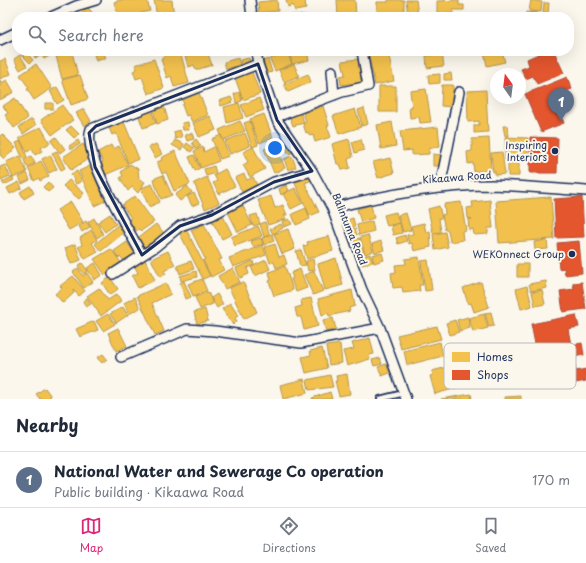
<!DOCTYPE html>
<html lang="en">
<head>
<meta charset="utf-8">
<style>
	body { margin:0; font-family:"Playpen Sans",sans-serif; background:#f6f6f7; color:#1f2937 }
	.compass { position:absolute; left:490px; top:68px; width:36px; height:36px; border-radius:50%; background:#fff; box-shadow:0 4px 16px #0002; rotate:346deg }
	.you { position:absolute; left:275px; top:148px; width:14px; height:14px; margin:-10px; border:3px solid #fff; border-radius:50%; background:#1a73e8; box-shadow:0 0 0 6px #1a73e833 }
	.badge { display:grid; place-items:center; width:26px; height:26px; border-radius:50%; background:#db2777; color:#fff; font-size:13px; font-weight:700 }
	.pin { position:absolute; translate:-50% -33px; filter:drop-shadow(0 1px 2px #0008) }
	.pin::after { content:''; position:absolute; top:21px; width:14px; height:12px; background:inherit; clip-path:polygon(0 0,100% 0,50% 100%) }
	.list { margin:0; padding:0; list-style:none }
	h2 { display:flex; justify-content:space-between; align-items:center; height:52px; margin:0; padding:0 16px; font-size:17px }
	h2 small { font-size:13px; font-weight:400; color:#747a83 }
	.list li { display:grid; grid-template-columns:26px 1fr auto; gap:12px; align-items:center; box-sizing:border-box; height:56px; padding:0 16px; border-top:1px solid #e0e1e3 }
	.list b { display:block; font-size:15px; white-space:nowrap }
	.list p { margin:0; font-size:13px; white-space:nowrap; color:#747a83 }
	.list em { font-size:13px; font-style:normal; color:#747a83 }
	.icon { flex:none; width:22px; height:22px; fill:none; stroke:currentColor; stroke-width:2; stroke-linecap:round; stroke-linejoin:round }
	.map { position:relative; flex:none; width:586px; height:399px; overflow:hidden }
	.search { position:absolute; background:#fff; box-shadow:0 4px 16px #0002; left:12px; right:12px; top:12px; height:44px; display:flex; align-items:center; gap:10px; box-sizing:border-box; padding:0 14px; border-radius:16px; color:#747a83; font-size:15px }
	.sheet { height:108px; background:#fff }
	nav { display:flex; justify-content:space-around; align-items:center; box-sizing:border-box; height:56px; border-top:1px solid #e0e1e3; background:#fff; font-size:11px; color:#747a83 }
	nav a { display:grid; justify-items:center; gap:2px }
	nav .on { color:#db2777 }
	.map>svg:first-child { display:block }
	.homes { fill:#f2c14e; stroke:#b29553 }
	.shops { fill:#e4572e; stroke:#a84b3c }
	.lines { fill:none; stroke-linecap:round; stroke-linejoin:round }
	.lane-casing { stroke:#1b2f5e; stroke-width:8 }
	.street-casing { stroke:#1b2f5e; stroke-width:12 }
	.lane { stroke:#fbf7ec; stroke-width:4.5 }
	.street { stroke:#fbf7ec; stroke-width:9 }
	.marked { fill:none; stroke:#1b2f5e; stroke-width:3; stroke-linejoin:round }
	.poi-dot { fill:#1b2f5e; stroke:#fbf7ec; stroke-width:1.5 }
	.labels { text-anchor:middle; stroke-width:4; stroke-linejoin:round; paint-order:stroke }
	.poi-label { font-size:10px; fill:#1b2f5e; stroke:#fbf7ec; text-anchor:end }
	.street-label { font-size:10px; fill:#1b2f5e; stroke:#fbf7ec }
	.key { fill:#fbf7ec; stroke:#b8bbc1; stroke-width:1 }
	.key-label { font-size:11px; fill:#1b2f5e }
</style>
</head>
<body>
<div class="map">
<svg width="586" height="399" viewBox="0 0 586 399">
	<rect width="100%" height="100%" fill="#fbf7ec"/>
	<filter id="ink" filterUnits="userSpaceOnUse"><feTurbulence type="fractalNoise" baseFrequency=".025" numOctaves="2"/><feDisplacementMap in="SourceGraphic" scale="8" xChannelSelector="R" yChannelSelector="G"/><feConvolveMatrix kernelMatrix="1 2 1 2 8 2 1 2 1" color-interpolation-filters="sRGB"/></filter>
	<g filter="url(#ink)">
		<path class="homes" d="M120,0H147L150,11L141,13L142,17H123V15L118,16L114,2Z
			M154,0H172L174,17H157Z
			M277,0L278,11L259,13L258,2Z
			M286,0H305L306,9L295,11L293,5L288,7Z
			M337,0H355L356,17H338Z
			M388,0H404V15H400V17H381V14H377V2H388Z
			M406,0H416L418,15L408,16Z
			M459,0V5H464V10H453V14H437V1Z
			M531,0L542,2L541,12L529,11Z
			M544,3H549L548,14H543Z
			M85,5L93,13L89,17L80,11Z
			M526,12L537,13V17H526Z
			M282,15H306V17H282Z
			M25,51L33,60L30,63L21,54Z
			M32,51H39L41,56L35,58Z
			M47,51H49L51,55L44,59L41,54Z
			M93,51H103L106,58L96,61Z
			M162,51H180L189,83L174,87L171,76L167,78L161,59L164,58Z
			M201,51H207L212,65L196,70L194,65L189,67L185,57Z
			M268,51H290L269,55Z
			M307,51L309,60L292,64L290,55Z
			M368,51H388L394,81L375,85Z
			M480,51H502L505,62L487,66L484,52Z
			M72,52L78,75L62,79L56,56Z
			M287,52L292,64L275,71L270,59Z
			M442,53L444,66L427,68L426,56Z
			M20,55L27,66L20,70L14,59Z
			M238,58L240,65L226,69L224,62Z
			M249,58L251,66L242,68L240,60Z
			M5,59L11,74L0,79V61Z
			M154,59L164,88L148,94L142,77L136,79L133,71L137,69L135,65Z
			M268,59L272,72L266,74L263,61Z
			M358,59L362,82L341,85L340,76L345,75L342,61Z
			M36,64L52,88L34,100L27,89L29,88L20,75Z
			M294,64L299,76L284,82L279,70Z
			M251,69L260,94L243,100L234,75Z
			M451,73L452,80H444V74Z
			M308,74L311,82L288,92L284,84Z
			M440,74V83L429,84L428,75Z
			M80,75L88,99L71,105L62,80Z
			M0,80L1,83L7,80L14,92L0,100Z
			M442,85H453V107L441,106Z
			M379,86H396V112H379Z
			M57,87L64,100L57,104L50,91Z
			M426,89L431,122L420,123L419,117L410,118L409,107H412L410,91Z
			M486,90L488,132L474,133V125H479V121L468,122L467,91Z
			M240,92L242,101L236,103L234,94Z
			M199,93L208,115L192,122L189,115L186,116L182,105L184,104L182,100Z
			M231,97L233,102L221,106L219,101Z
			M15,98L28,118L14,128L5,115L8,113L3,106Z
			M259,98L264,110L246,117L241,105Z
			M45,103H53V109H45Z
			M239,103L243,118L227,123L224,107Z
			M62,105L73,120L52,135L41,120Z
			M164,106L168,120L157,124L153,110Z
			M323,106L329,125L327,126L331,137L315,142L313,135L310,136L308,132L306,133L303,124L306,122L303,113Z
			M364,108L368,124L362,126L358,110Z
			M84,109L91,121L84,126L76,113Z
			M355,109L361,127L339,134L333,116Z
			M151,110L156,123L143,128L138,114Z
			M301,113L304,123L293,126L290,117Z
			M264,114L273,138L259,143L250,119Z
			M210,116L216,130L199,137L193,123Z
			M32,119L36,125L23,134L19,127Z
			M240,121L245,131L223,140L219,130Z
			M250,121L258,145L252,147L244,123Z
			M124,122L139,159L128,163L116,133L112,135L109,128Z
			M188,122L189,130H183L182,123Z
			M392,122L396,146L381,149L377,125Z
			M71,126L79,134L74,138L66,130Z
			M503,126H508L509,136H505Z
			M41,127L50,143L41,148L42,151L35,155L32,149L27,152L19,138Z
			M438,127L440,146L429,149V154L412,155V150L403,151L400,131Z
			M180,130L182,137L175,139L174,132Z
			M192,133L194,139L187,141L185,135Z
			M245,133L250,146L230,154L225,141Z
			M2,134L16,148L4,159L0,155V136Z
			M221,135L229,156L220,159L212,139Z
			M56,137L65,149L60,153L51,141Z
			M505,137L528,138V160H505Z
			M489,138L491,170L474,172L473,163L468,164L467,152L472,151V139Z
			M196,139L201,146L196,149L192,143Z
			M349,139L353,157L348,159L350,168L342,170L340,164H337L332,144Z
			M361,139L364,150L355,153L352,142Z
			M78,140L80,144L71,149L69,146Z
			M175,140L184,144L181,150L172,145Z
			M21,141L27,157L23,159L16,143Z
			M288,141L294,152L289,154L283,144Z
			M187,143L194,148L191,152L184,147Z
			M83,144L91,157L71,170L63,157Z
			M156,144L162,154L155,158L149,147Z
			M275,144L285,168L274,173L264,149Z
			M111,145L113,149L119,146L128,165L105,175L99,164L103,162L98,152Z
			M203,147L204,152L214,147L219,161L201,168L194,151Z
			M253,147L265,169L250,177L243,165L248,162L243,152Z
			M57,151L65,168L61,170L52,153Z
			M175,151L190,184L174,191L166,172L162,174L157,162L162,160L161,158Z
			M502,152L505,174L495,175V171L493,172L491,153Z
			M433,154L441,155V166H433Z
			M50,155L57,169L49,173L42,159Z
			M194,155L200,168L195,171L189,157Z
			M20,156L27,172L13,178L6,162Z
			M31,156L35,163L27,167L24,160Z
			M292,156L296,167L288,170L284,159Z
			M390,158L394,173L378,178L373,162Z
			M41,161L49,176L40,181L39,178L34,181L28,168Z
			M508,163H519V176H508Z
			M130,164L138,169L139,179L145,182L138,193L132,187L128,191L120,178L123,176L121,172Z
			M5,165L10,176L0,180V167Z
			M90,166L105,201L94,206L79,171Z
			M214,166L216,173L206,176L204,169Z
			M225,169L235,186L219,194L213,183L217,181L214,175Z
			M77,171L82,181L76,184L71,174Z
			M308,172L312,180L305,183L319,212L310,216L293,179Z
			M27,173L30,180L22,184L19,177Z
			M244,174L247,180L253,177L257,185L242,192L235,178Z
			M163,175L172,195L161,199L153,179Z
			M12,177L14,180L4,185L2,182Z
			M207,177L219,203L205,209L194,183Z
			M69,180L84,193L79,199L63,186Z
			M19,182L22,188L10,194L7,188Z
			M48,182L53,188L48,192L43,187Z
			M152,184L160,202L149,207L141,188Z
			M286,185L289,190L281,195L279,189Z
			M30,186L34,193L24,199L20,192Z
			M187,186L192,192L180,201L175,195Z
			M295,188L303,203L291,209L283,194Z
			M194,193L199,203L192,206L187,196Z
			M135,196L154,222L141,231L139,229L136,231L128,220L131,218L122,205Z
			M271,196L275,208L283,205L287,215H284L286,219L268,225L258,200Z
			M551,197L554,239L499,243L496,201Z
			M490,200L493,228H488V234L474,235L473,229L469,230L468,219H472L468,218L467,208L473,207L472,202Z
			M71,202L83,222L69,230L57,210Z
			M241,202L252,225L238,232L227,210Z
			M461,202L466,230L462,231L463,240L450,242L448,230H445L442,215L445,214L444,204Z
			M371,205L374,218L361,222L357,209Z
			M439,206L442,218H439L441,232L433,233L428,209Z
			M306,208L310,219L296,225L292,214Z
			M396,212L399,223L387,226L384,215Z
			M406,213L411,230L403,232L398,215Z
			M110,214L116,224L105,232L98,222Z
			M257,214L260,224L253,226L250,216Z
			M223,216L232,234L222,239L212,221Z
			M94,218L103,234L97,238L88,222Z
			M353,218L355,226L350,228L347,220Z
			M289,219L292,224L284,227L282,222Z
			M86,221L90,227L82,232L79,226Z
			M372,221L374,231L359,235L357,225Z
			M265,222L270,235L264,237L260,224Z
			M120,223L126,231L101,251L95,244Z
			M400,223L402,233L393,235L391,226Z
			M424,223L426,232L430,231L431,247L414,251L412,243L409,244L407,235L413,234L411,226Z
			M156,224L164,233L142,250L135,240Z
			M204,224L222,259L219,260L224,270L211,277L203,260L205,259L191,230Z
			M281,224L283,228L273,234L270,229Z
			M258,226L262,236L235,246L231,237Z
			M355,228L357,235L351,237L349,229Z
			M186,229L210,276L203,279L179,232Z
			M288,229L295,249L282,254L274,234Z
			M91,230L97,240L92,243L98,252L85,259L78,247L82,245L80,238Z
			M445,232L448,247L435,250L433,234Z
			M272,234L274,241L264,245L262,238Z
			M368,235L373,251L365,254L360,237Z
			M405,235L407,241L398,244L396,238Z
			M329,236L333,251L307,259L303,246L308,245L307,242Z
			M261,238L263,244L253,247L251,241Z
			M359,238L364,254L358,255L353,240Z
			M547,240L548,249L535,250L534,242Z
			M381,241L384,250L375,253L372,244Z
			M127,242L136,255L125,263L121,257L118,258L114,251Z
			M75,244L81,260L71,264L65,248Z
			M275,244L279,257L284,255L287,264L276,268L274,262L270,263L265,247Z
			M263,245L266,255L233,267L229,258Z
			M111,249L122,264L105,275L94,259Z
			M301,250L306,265L300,266L296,251Z
			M168,251L175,265L164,271L166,274L160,277L151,259Z
			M382,253L384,260L374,263L372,255Z
			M370,254L373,262L362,265L360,257Z
			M419,257L423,285H419L420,291L403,293L402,287L393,288L391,273L396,272L395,265L406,264L405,259Z
			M336,258L343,285L325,290L318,264Z
			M313,259L315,270L308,271L306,261Z
			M145,260L155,280L138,288L132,276L138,273L134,265Z
			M266,260L270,269L255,276L251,267Z
			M428,260L432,290L425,291L421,261Z
			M191,261L194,269L180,274L177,266Z
			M253,261L254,265L247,268L249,274L240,278L236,268Z
			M82,263L88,271L84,274L78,266Z
			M95,263L102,275L94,280L87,268Z
			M517,264H528V277H517Z
			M285,266L293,290L274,296L269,281L271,280L269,272Z
			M78,268L83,276L87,273L93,282L84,288L73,272Z
			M233,268L240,282L225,289L218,276Z
			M300,269L307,288L296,292L291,279L293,278L291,273Z
			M196,271L197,277L181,281L180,276Z
			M314,271L323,291L313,295L304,275Z
			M73,276L85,291L79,296L72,289L74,293L63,303L55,294L62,288L60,286Z
			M110,277L118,289L110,295L102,283Z
			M202,279L207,291L193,296L188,284Z
			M184,281L191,297L186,299L180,283Z
			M546,281L547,288L531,291L529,284Z
			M243,282L257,312L244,319L229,288Z
			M481,282L489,307L474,312L471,303L468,304L463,288Z
			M166,283L171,294L152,303L164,331L155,335L137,296Z
			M527,286L532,306L521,309L516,289Z
			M99,288L108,300L117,294L121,301L101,316L87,296Z
			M352,290L355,306L349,308L350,311L329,316L328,313L322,315L318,299Z
			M542,290L545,304L535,306L532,292Z
			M208,292L213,304L200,309L195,297Z
			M217,294L223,304L217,308L211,298Z
			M135,297L140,308L129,314L124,303Z
			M87,298L91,304L86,307L83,301Z
			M311,298L318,326L304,330L301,317H297L295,308L302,306L301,300Z
			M230,303L238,315L235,318L237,321L233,325L222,309Z
			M123,307L128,315L116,323L110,314Z
			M205,309L208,321L197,324L194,312Z
			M491,312L494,326L489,327L485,313Z
			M108,314L115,324L103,331L96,321Z
			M484,314L488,328L473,332L469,318Z
			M468,317L470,328L460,331L457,320Z
			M333,318L336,329L326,332L323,320Z
			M455,320L459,332L450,335L446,323Z
			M94,321L98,330L80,337L76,329Z
			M437,326L441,339L401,349L397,335Z
			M118,328L127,346L116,351L108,333Z
			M370,338L374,354L369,355L370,359L347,366L343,351L354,349L352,343Z
			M440,342L443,356L407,365L404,351Z
			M340,344L342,363L329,365L326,346Z
			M322,348L327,368L306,373L302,357L311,355L310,351Z
			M103,354L107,359L102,363L97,358Z
			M380,358L382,364L374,366L372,360Z
			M386,364L390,373L382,376L378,367Z
			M455,365L457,376L461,375L464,386L435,394L430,376L433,375L432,371Z
			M347,374L350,394L339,396L335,381H337L336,376Z
			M330,375L333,387L309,390L307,380Z
			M304,379L307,393L283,399L280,385Z
			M45,388L51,396L47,399H40L36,394Z
			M330,392L332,399H312V398Z
			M471,394L472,399H441Z
			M521,396V399H505V397Z"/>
		<path class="shops" d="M545,51H554L564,73L537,84L533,76L526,79L521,69L529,66L527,59Z
			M567,77L572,89L553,96L564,123L541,132L525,94Z
			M530,137L558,138L557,173H530Z
			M582,197L584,237L556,238L554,199Z
			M579,241L582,273L565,275L564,268L559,269L557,243Z
			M582,282L586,309L563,312L560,291L574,289L573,283Z
			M576,315L579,327L568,329L571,345L582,343L584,355L573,357L576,371L586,369V381L544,389L531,324Z"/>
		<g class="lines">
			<g class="lane-casing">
				<path id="lane" d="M380,399L404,393"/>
			</g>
			<g class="street-casing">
				<path id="street" d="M250,0L252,17
					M51,17L76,6L96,0
					M0,40L17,32
					M256,51L258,64L277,120L312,171L332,208L362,290L380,328L406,399
					M332,71L334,95
					M276,117L342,92L368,86L362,51
					M440,187L459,92
					M332,208C384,195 438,185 492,185C523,186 555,189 586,191
					M142,255C129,230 81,154 91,129L258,64
					M113,274L155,247L180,226L212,215L274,182L312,171
					M121,357L187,329L215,331L301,343L380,328"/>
			</g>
			<use href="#lane" class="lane"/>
			<use href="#street" class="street"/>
		</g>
	</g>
	<path class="marked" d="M258,64L277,120L312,171L274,182L212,215L180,226L142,255L95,167L89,133L96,126Z"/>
	<g class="poi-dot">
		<circle cx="555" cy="151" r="4"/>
		<circle cx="572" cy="254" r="4"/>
	</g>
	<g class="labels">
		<g class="poi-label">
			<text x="547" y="149">Inspiring<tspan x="547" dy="12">Interiors</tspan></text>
			<text x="564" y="258">WEKOnnect Group</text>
		</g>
		<g class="street-label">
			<text transform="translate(457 177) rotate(-4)" y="4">Kikaawa Road</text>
			<text transform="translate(350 229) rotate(68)" y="4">Balintuma Road</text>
		</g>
	</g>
	<rect x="444" y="343" width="132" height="46" rx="6" class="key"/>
	<rect x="452" y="352" width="18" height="10" fill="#f2c14e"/>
	<rect x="452" y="370" width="18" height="10" fill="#e4572e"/>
	<g class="key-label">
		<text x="477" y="361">Homes</text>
		<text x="477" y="379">Shops</text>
	</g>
</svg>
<svg class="compass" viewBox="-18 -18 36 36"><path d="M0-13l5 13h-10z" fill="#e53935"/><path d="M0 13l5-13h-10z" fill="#747a83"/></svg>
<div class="you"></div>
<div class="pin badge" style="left:561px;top:121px;background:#5c6f8a">1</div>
<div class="search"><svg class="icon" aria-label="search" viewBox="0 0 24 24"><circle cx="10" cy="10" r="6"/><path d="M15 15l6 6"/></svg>Search here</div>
</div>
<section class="sheet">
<h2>Nearby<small></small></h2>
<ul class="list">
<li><span class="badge" style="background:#5c6f8a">1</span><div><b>National Water and Sewerage Co operation</b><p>Public building · Kikaawa Road</p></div><em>170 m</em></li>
</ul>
</section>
<nav>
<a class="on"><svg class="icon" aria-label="map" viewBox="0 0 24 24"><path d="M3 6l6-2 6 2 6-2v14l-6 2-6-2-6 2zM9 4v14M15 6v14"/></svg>Map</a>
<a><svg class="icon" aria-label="directions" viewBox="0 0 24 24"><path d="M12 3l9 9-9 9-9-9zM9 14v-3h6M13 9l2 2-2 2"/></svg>Directions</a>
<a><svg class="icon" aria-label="saved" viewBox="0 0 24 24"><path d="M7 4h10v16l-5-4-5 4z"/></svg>Saved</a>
</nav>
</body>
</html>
